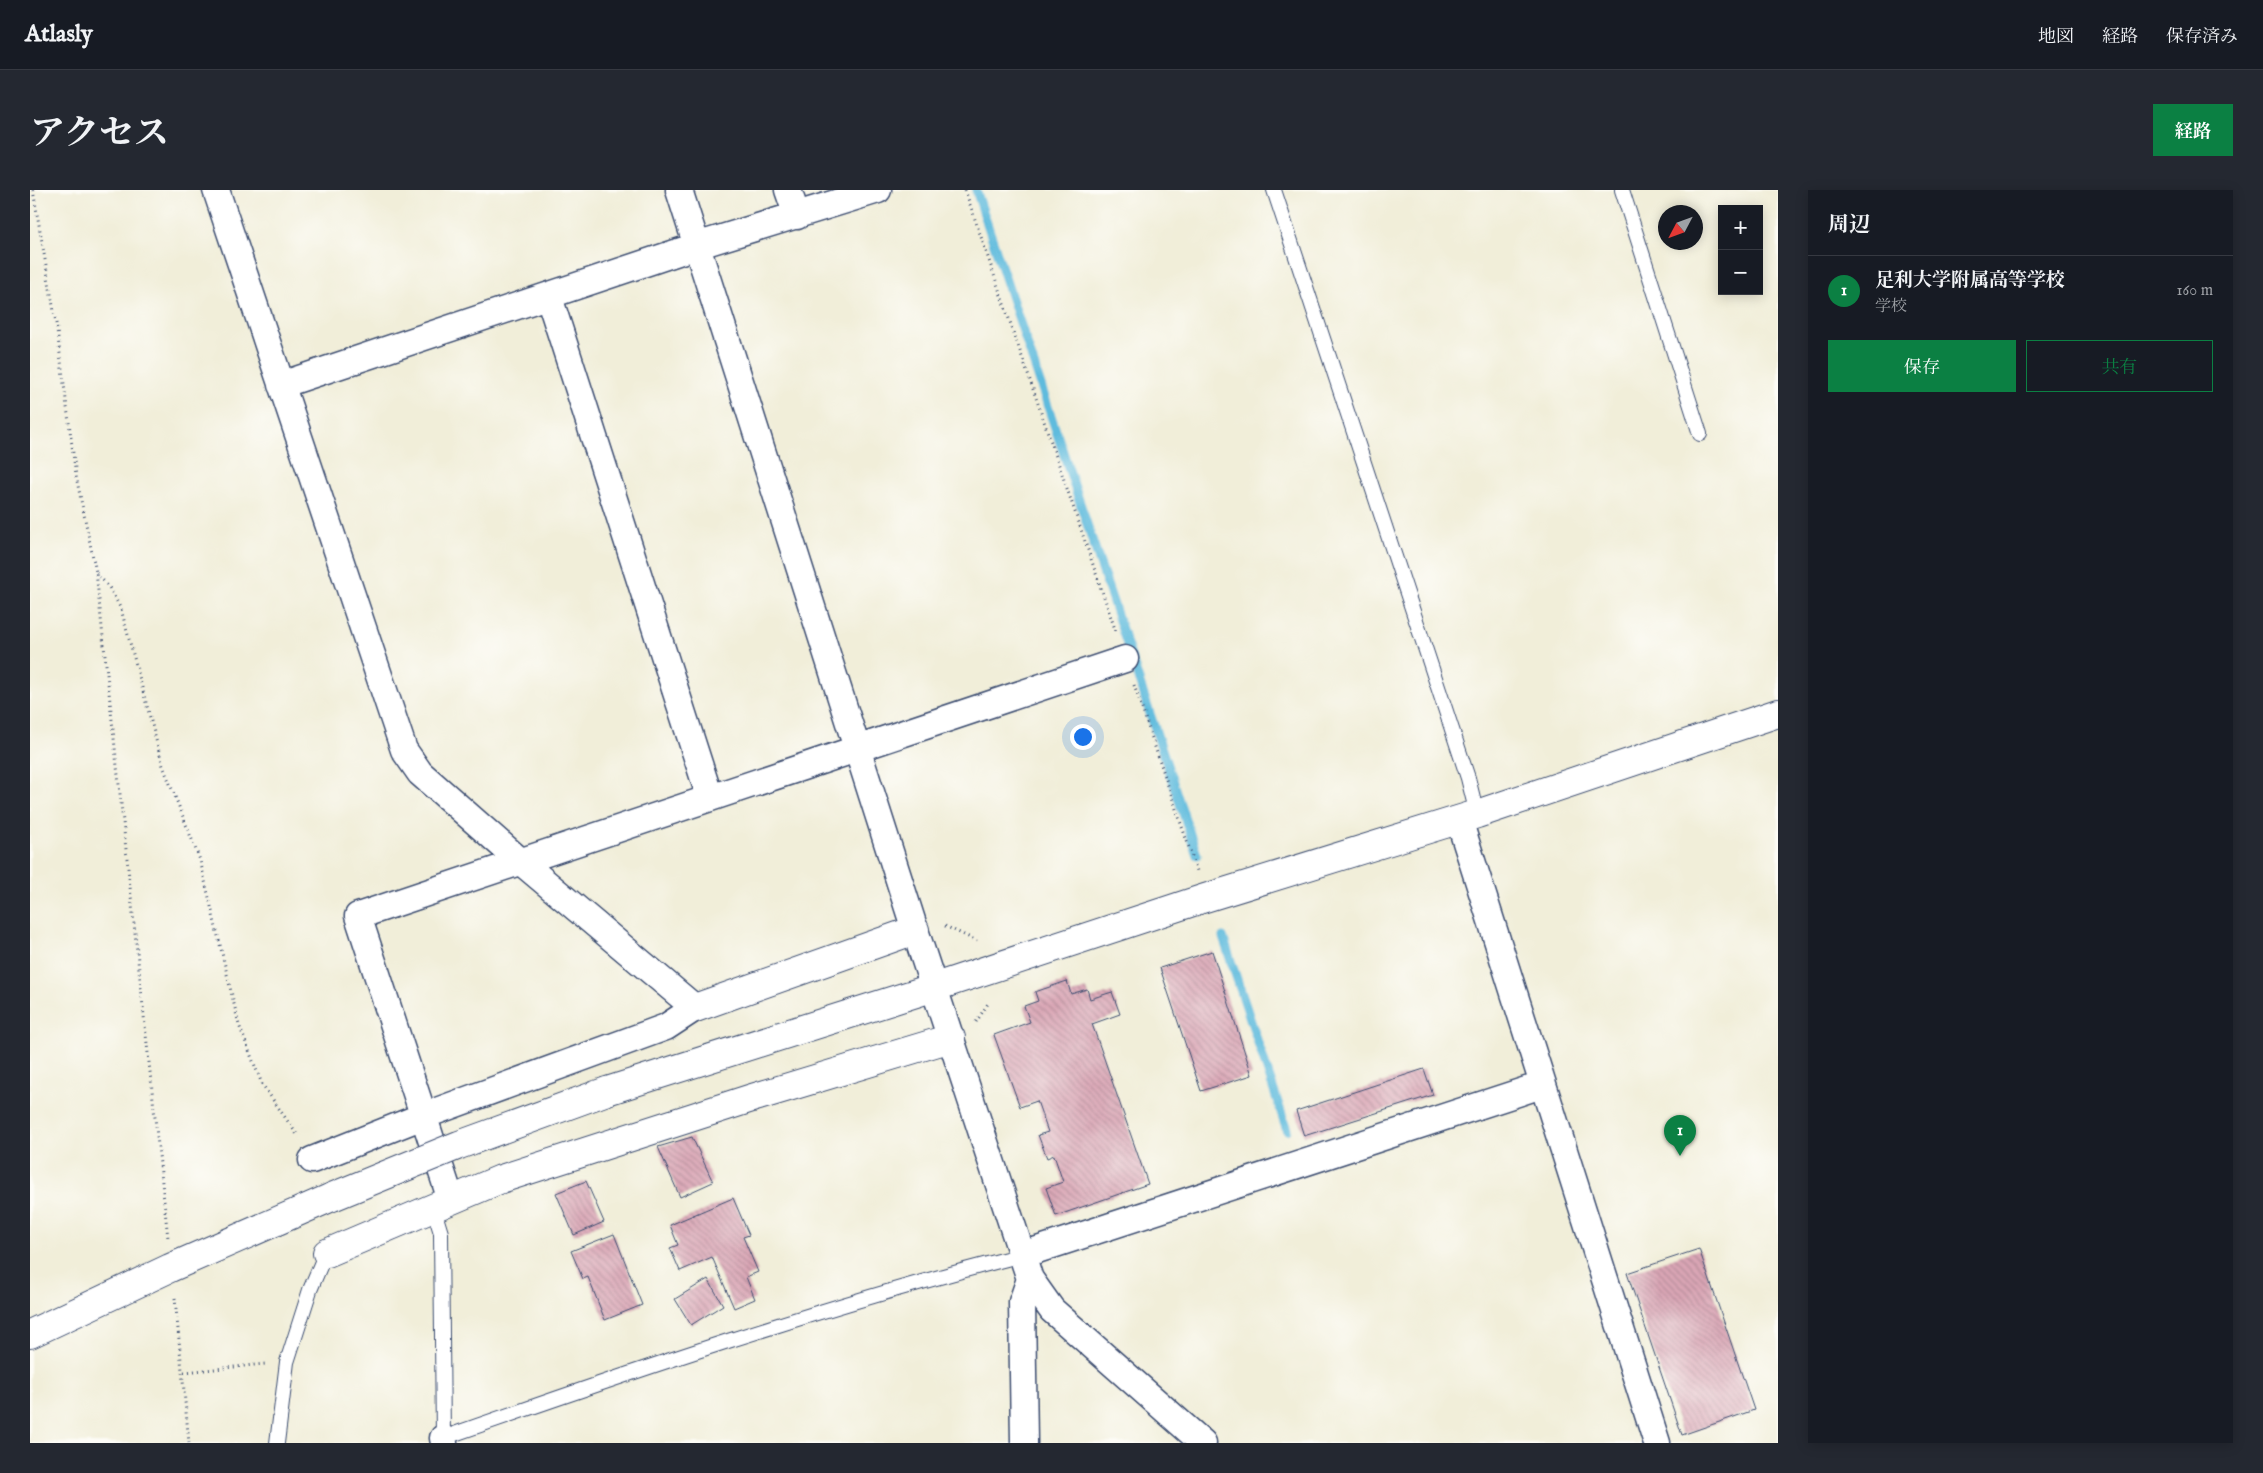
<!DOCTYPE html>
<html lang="ja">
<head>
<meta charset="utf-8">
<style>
	body { margin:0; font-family:"IM FELL English","Noto Serif JP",serif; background:#242831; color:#f1f3f6 }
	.controls { position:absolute; right:15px; top:15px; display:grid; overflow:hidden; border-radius:0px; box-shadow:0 2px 12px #0003 }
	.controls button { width:45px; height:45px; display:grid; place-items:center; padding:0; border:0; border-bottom:1px solid #363941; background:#171b24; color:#f1f3f6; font:25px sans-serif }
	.compass { position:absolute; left:1628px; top:15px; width:45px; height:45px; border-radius:50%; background:#171b24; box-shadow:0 2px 12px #0003; rotate:229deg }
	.you { position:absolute; left:1052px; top:546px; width:18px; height:18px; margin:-12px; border:4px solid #fff; border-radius:50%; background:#1a73e8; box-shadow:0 0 0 8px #1a73e833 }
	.badge { display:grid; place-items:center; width:32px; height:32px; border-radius:50%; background:#0b8043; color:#fff; font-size:16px; font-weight:700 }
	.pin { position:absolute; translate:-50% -41px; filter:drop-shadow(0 1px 2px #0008) }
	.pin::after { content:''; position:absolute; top:26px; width:18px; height:15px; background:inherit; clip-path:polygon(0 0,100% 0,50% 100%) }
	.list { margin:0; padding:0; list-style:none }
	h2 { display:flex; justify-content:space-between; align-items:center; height:65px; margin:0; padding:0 20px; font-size:21px }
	h2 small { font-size:16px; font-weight:400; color:#9ea1a6 }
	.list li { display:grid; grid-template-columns:32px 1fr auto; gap:15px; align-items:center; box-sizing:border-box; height:70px; padding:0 20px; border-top:1px solid #363941 }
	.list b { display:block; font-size:19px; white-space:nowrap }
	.list p { margin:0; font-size:16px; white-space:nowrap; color:#9ea1a6 }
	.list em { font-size:16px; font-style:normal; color:#9ea1a6 }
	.actions { display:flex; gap:10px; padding:15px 20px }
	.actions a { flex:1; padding:11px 0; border:1px solid #0b8043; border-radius:0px; text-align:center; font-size:18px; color:#0b8043 }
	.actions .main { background:#0b8043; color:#fff }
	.map { position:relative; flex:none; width:1748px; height:1253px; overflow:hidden; border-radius:0px }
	header { display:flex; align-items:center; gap:30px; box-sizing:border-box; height:70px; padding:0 25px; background:#171b24; border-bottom:1px solid #363941 }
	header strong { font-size:24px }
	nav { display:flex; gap:28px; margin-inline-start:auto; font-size:18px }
	.intro { display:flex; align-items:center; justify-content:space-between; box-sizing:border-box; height:120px; padding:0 30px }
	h1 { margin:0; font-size:35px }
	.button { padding:12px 22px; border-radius:0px; background:#0b8043; color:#fff; font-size:18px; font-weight:700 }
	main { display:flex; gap:30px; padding:0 30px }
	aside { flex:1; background:#171b24; border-radius:0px; box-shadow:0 2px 12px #0003 }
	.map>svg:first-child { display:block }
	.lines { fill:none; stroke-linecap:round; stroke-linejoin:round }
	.stream { stroke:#5fbbdd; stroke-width:9 }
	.building { fill:url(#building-back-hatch) }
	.lane-casing { stroke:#3b4c70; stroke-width:16 }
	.street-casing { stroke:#3b4c70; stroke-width:29 }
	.secondary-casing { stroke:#3b4c70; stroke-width:30 }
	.path { stroke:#3b4c70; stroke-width:3; stroke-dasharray:1 4; stroke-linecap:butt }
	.lane { stroke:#fff; stroke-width:14 }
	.street { stroke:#fff; stroke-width:26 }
	.secondary { stroke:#fff; stroke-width:28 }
	.secondary-bridge-casing { stroke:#3b4c70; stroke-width:30; stroke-linecap:butt }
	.secondary-bridge { stroke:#fff; stroke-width:28 }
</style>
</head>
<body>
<header>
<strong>Atlasly</strong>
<nav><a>地図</a><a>経路</a><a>保存済み</a></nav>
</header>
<div class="intro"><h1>アクセス</h1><a class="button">経路</a></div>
<main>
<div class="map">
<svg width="1748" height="1253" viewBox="0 0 1748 1253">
	<defs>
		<pattern id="building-back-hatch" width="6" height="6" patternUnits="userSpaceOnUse" patternTransform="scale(1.25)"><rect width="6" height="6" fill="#daa6b5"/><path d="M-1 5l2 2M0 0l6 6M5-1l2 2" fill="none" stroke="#b08896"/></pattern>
	</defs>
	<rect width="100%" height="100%" fill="#fdfcf7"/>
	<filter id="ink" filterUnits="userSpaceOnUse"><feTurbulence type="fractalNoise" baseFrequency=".02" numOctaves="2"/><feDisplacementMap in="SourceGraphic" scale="10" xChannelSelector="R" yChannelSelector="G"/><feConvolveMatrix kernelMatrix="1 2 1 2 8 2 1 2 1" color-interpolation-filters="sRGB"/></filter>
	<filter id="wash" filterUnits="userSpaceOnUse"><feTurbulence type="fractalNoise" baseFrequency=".0096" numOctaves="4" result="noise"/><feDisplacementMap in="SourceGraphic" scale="20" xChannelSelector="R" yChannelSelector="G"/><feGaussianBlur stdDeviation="1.12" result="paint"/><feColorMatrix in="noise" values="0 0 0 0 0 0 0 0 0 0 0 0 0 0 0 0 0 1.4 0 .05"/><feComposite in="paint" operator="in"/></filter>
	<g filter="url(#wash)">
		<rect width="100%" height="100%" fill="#f1eed9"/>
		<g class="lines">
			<path class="stream" d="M946,0L1167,665
				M1193,747L1257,940"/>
		</g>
		<g id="blocks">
			<path class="building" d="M1182,761L1222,885L1171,901L1130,778Z
				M1037,791L1041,804L1057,799L1060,809L1082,802L1090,824L1062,834L1118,994L1026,1026L1016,998L1033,992L1024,965L1017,968L1008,945L1018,942L1007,911L990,917L964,845L1000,832L994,816L1008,811L1005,802Z
				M1394,879L1403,905L1274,946L1266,921Z
				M662,947L683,992L650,1007L628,957Z
				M556,991L574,1032L544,1045L526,1003Z
				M703,1008L719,1045L713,1047L728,1082L716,1087L725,1109L704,1118L682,1067L650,1081L640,1058L648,1055L640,1035Z
				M584,1044L612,1115L575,1130L558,1087L553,1089L541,1061Z
				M1669,1059L1724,1220L1652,1245L1597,1083Z
				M678,1089L693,1115L661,1135L645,1109Z"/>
		</g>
	</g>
	<g filter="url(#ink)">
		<use href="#blocks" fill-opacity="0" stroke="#3b4c70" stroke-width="1"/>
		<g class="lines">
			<g class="lane-casing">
				<path id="lane" d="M1244,0L1438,588L1447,624
					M1592,0L1670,244
					M403,1017L411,1043L413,1248C604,1181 796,1115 992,1065
					M247,1253L257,1172L280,1100L297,1060"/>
			</g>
			<g class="street-casing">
				<path id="street" d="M186,0L374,560L390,583L490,671L665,818L636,837L393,926L282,970
					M649,0L885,740L1000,1089L1022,1120L1173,1253
					M758,0L767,26
					M519,107L680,608
					M251,195L666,56L848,0
					M1429,630L1627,1253
					M421,1010L328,726L1095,469
					M992,1065L1512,895
					M413,1248L414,1253
					M994,1253L992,1112L1000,1089"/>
			</g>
			<g class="secondary-casing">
				<path id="secondary" d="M665,818L885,740
					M577,901L905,797L1175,708L1447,624L1748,523
					M297,1063L471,989L722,908L921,848
					M0,1144L140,1078L302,1007"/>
			</g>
			<path class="path" d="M3,0L26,133L46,286L66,382L138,1048
				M935,0L1086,442
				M66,383L79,397L91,419L133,576L170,670L209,835L232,894L268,946
				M1104,495L1167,681
				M915,736L947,751
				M946,832L959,812
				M145,1108L159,1253
				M154,1182L235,1174"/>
			<use href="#lane" class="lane"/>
			<use href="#street" class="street"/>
			<use href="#secondary" class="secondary"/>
			<g class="secondary-bridge-casing">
				<path id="secondary-bridge" d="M302,1007L429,955L577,901"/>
			</g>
			<use href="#secondary-bridge" class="secondary-bridge"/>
		</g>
	</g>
</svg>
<div class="controls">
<button>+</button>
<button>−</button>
</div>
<svg class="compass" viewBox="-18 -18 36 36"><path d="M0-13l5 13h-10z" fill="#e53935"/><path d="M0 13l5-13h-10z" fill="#9ea1a6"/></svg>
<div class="you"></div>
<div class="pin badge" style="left:1650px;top:966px">1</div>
</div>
<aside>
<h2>周辺<small></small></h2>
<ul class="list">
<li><span class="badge">1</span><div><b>足利大学附属高等学校</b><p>学校</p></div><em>160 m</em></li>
</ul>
<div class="actions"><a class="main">保存</a><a>共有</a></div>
</aside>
</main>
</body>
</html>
